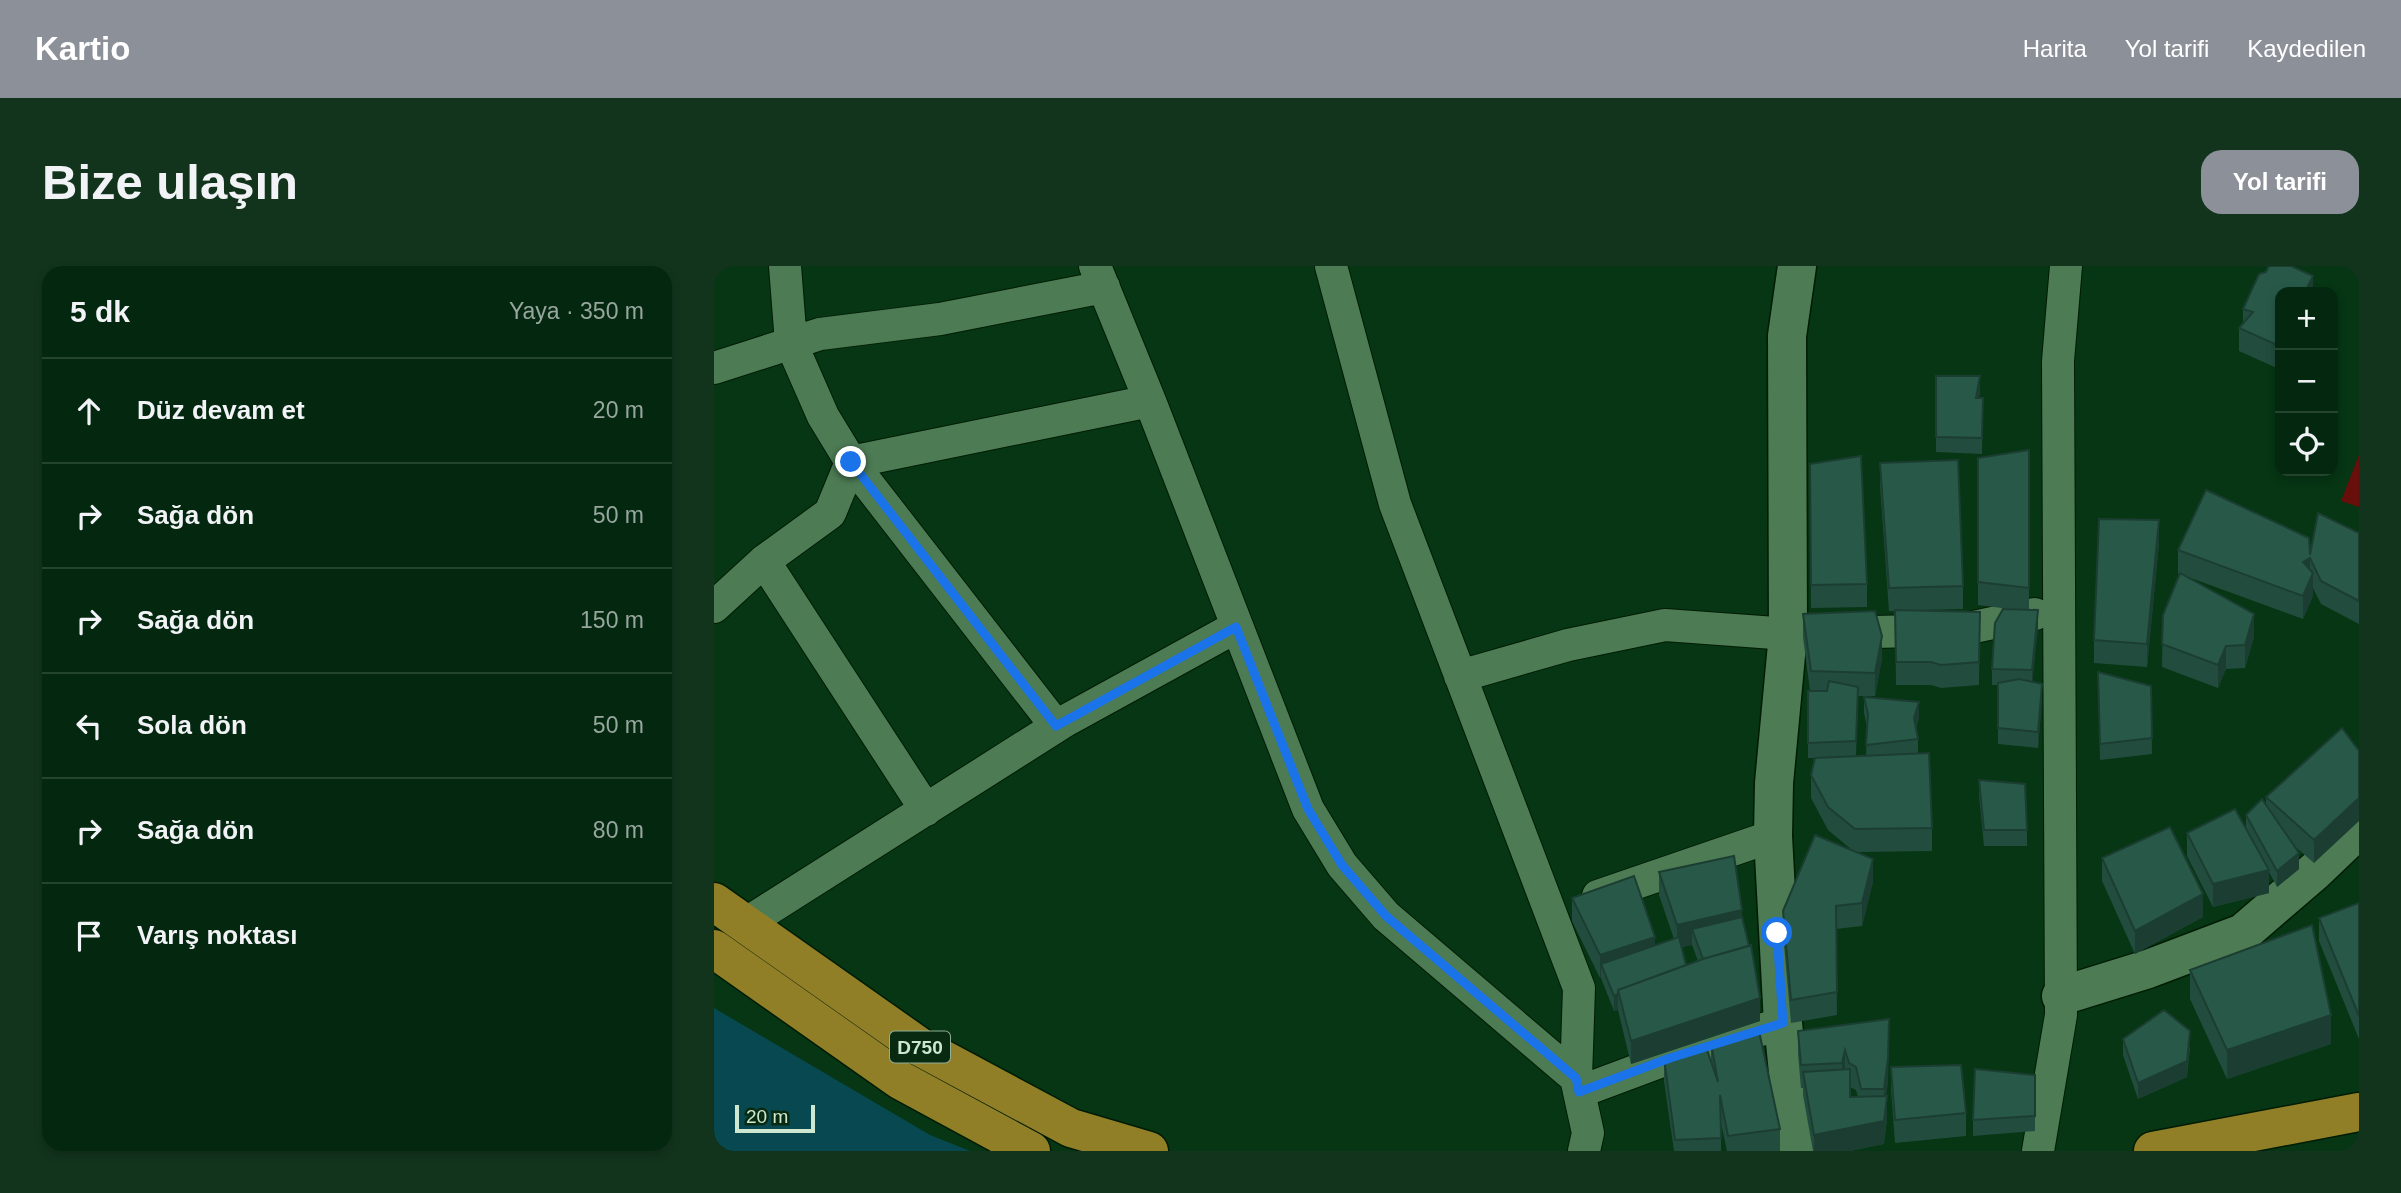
<!DOCTYPE html>
<html lang="tr">
<head>
<meta charset="utf-8">
<style>
	body { margin:0; font-family:Arial,sans-serif; background:#12341d; color:#f1f3f6 }
	.controls { position:absolute; right:21px; top:21px; display:grid; overflow:hidden; border-radius:14px; box-shadow:0 4px 10px #0003 }
	.controls button { width:63px; height:63px; display:grid; place-items:center; padding:0; border:0; border-bottom:2px solid #25442f; background:#04280f; color:#f1f3f6; font:35px sans-serif }
	.scale { position:absolute; left:21px; bottom:18px; width:80px; box-sizing:border-box; padding-left:7px; border:4px solid #cee7d1; border-top:0; font-size:19px; line-height:24px; white-space:nowrap; color:#cee7d1; -webkit-text-stroke:5px #072a10; paint-order:stroke }
	.stop { position:absolute; width:21px; height:21px; margin:-16px; border:5px solid #1a73e8; border-radius:50%; background:#fff }
	.stop.end { background:#1a73e8; border-color:#fff; box-shadow:0 2px 7px #0008 }
	.list { margin:0; padding:0; list-style:none }
	h2 { display:flex; justify-content:space-between; align-items:center; height:91px; margin:0; padding:0 28px; font-size:30px }
	h2 small { font-size:23px; font-weight:400; color:#97a69e }
	.list li { display:grid; grid-template-columns:46px 1fr auto; gap:21px; align-items:center; box-sizing:border-box; height:105px; padding:0 28px; border-top:2px solid #25442f }
	.list b { display:block; font-size:26px; white-space:nowrap }
	.list em { font-size:23px; font-style:normal; color:#97a69e }
	.icon { flex:none; width:38px; height:38px; fill:none; stroke:currentColor; stroke-width:2; stroke-linecap:round; stroke-linejoin:round }
	.map { position:relative; flex:none; width:1645px; height:885px; overflow:hidden; border-radius:21px }
	header { display:flex; align-items:center; gap:42px; box-sizing:border-box; height:98px; padding:0 35px; background:#8c9099; color:#fff }
	header strong { font-size:33px }
	nav { display:flex; gap:38px; margin-inline-start:auto; font-size:24px }
	.intro { display:flex; align-items:center; justify-content:space-between; box-sizing:border-box; height:168px; padding:0 42px }
	h1 { margin:0; font-size:49px }
	.button { padding:18px 32px; border-radius:21px; background:#8c9099; color:#fff; font-size:24px; font-weight:700 }
	main { display:flex; gap:42px; padding:0 42px }
	aside { flex:1; background:#04280f; border-radius:21px; box-shadow:0 4px 10px #0003 }
	.map>svg:first-child { display:block }
	.green { fill:#680f0b }
	.water { fill:#084951 }
	.lines { fill:none; stroke-linecap:round; stroke-linejoin:round }
	.minor-casing { stroke:#001c04; stroke-width:34 }
	.tertiary-casing { stroke:#001c04; stroke-width:41 }
	.trunk-casing { stroke:#001c04; stroke-width:41 }
	.minor { stroke:#4d7b54; stroke-width:32 }
	.tertiary { stroke:#4d7b54; stroke-width:38 }
	.trunk { stroke:#917f28; stroke-width:38 }
	.wall { fill:#224d3e; fill-rule:evenodd }
	.shaded-wall { fill:#1c3e32 }
	.building { fill:#285948; stroke:#1c3e32; stroke-width:2 }
	.route { stroke:#1a73e8; stroke-width:9 }
	.labels { text-anchor:middle; stroke-width:5; stroke-linejoin:round; paint-order:stroke }
	.shield { fill:#072a10; stroke:#92ae97; stroke-width:2 }
	.shield-label { font-size:19px; font-weight:bold; fill:#cee7d1 }
</style>
</head>
<body>
<header>
<strong>Kartio</strong>
<nav><a>Harita</a><a>Yol tarifi</a><a>Kaydedilen</a></nav>
</header>
<div class="intro"><h1>Bize ulaşın</h1><a class="button">Yol tarifi</a></div>
<main>
<aside>
<h2>5 dk<small>Yaya · 350 m</small></h2>
<ul class="list">
<li><svg class="icon" aria-label="ahead" viewBox="0 0 24 24"><path d="M12 20V5M6 11l6-6 6 6"/></svg><div><b>Düz devam et</b></div><em>20 m</em></li>
<li><svg class="icon" aria-label="right" viewBox="0 0 24 24"><path d="M7 20v-9h11M14 6l5 5-5 5"/></svg><div><b>Sağa dön</b></div><em>50 m</em></li>
<li><svg class="icon" aria-label="right" viewBox="0 0 24 24"><path d="M7 20v-9h11M14 6l5 5-5 5"/></svg><div><b>Sağa dön</b></div><em>150 m</em></li>
<li><svg class="icon" aria-label="left" viewBox="0 0 24 24"><path d="M17 20v-9H6M10 6l-5 5 5 5"/></svg><div><b>Sola dön</b></div><em>50 m</em></li>
<li><svg class="icon" aria-label="right" viewBox="0 0 24 24"><path d="M7 20v-9h11M14 6l5 5-5 5"/></svg><div><b>Sağa dön</b></div><em>80 m</em></li>
<li><svg class="icon" aria-label="arrive" viewBox="0 0 24 24"><path d="M6 21V4h12l-3 4 3 4H6"/></svg><div><b>Varış noktası</b></div></li>
</ul>
</aside>
<div class="map">
<svg width="1645" height="885" viewBox="0 0 1645 885">
	<rect width="100%" height="100%" fill="#063614"/>
	<path class="green" d="M1645,189V241L1627,235Z"/>
	<path class="water" d="M0,742L216,869L256,885H0Z"/>
	<g class="lines">
		<g class="minor-casing">
			<path id="minor" d="M71,0L77,77L109,150L137,196L342,460
				M381,0L436,135L594,543L628,599L672,650L862,812L874,867L870,885
				M617,0L681,238L865,722L862,812
				M0,102L106,68L226,53L390,21
				M50,295L212,544
				M0,341L50,295L116,247L137,196L436,135
				M746,410L854,379L951,359L1074,368L1246,364L1321,348
				M884,630L1059,570
				M31,658L351,455L522,361
				M865,826L956,792L1069,757
				M1324,885L1347,749L1344,95L1352,0"/>
		</g>
		<g class="tertiary-casing">
			<path id="tertiary" d="M1347,730L1434,703L1529,667L1601,605L1645,563
				M1082,885L1069,757L1059,570L1060,517L1074,368L1073,70L1083,0"/>
		</g>
		<g class="trunk-casing">
			<path id="trunk" d="M0,636L206,781L357,862L435,885
				M0,683L186,814L317,885
				M1439,885L1645,846"/>
		</g>
		<use href="#minor" class="minor"/>
		<use href="#tertiary" class="tertiary"/>
		<use href="#trunk" class="trunk"/>
	</g>
	<path class="wall" d="M1555,0H1577L1599,10V26H1566L1565,103L1525,85V62L1529,58V43L1545,8L1552,6Z
		M1222,110L1266,126L1265,132H1269L1268,188L1222,186Z
		M1315,184V344L1324,360L1318,416L1328,434L1324,482L1284,478V419H1278V403L1304,344L1264,339V192Z
		M1166,197L1249,320V343L1206,344L1266,346L1265,419L1227,422L1217,419H1182L1181,345H1175L1166,220Z
		M1096,198L1153,318V341L1097,342Z
		M1645,267V358L1607,338L1599,322V330L1589,353L1474,311L1540,371L1531,402L1512,403L1504,422L1448,401L1449,349L1466,308H1464V284L1596,289Z
		M1445,277L1433,401L1380,397V374Z
		M1089,348L1168,393L1161,430H1144L1142,490H1152L1153,461L1150,447V431L1205,452L1202,462L1204,473V488L1218,562V585L1144,586L1159,616L1148,660L1122,663L1123,749L1077,757L1069,668V645L1138,584L1114,564L1097,532V509L1101,492H1094V425H1096L1089,371Z
		M1384,406L1437,420L1438,488L1386,494Z
		M1628,462L1600,597L1578,578L1585,603L1563,621L1555,606V627L1499,641L1473,590V567L1532,563V549L1552,538V531Z
		M1265,514L1313,564V580H1270L1265,530Z
		M1388,592L1489,651L1421,688L1388,615Z
		M945,606L1028,651L1046,755L917,798L904,744L900,745L887,712H886L858,655V632L941,679L960,673L945,629ZM978,679L984,695L972,699L968,681Z
		M1645,637V773L1605,675V652Z
		M1476,704L1617,778L1513,813L1476,733Z
		M1175,753L1174,815L1172,830L1173,853L1170,878L1136,885H1099L1089,829V822H1087L1084,788V765ZM1136,821L1142,824L1144,831H1136Z
		M1409,773L1476,781L1473,811L1424,833L1409,789Z
		M997,777L1066,863V885H1013L1007,857V885H960L950,815V792L997,795Z
		M1177,801L1252,847V870L1181,877L1177,824Z
		M1321,809V865L1259,870V854Z"/>
	<path class="shaded-wall" d="M1599,10V26H1591Z
		M1566,79V102L1565,103V80Z
		M1266,110V126L1262,148V132Z
		M1445,254V277L1433,401V378Z
		M1596,292V315L1589,296Z
		M1599,307V330L1589,353V330Z
		M1324,344V360L1318,420V404Z
		M1540,348V371L1531,402V379Z
		M1168,370V393L1161,430V407Z
		M1512,380V403L1504,422V399Z
		M1328,418V434L1324,482V466Z
		M1205,436V452L1200,468V452Z
		M1645,532V555L1600,597V574Z
		M1585,587V603L1563,621V605Z
		M1159,593V616L1148,660V637Z
		M1555,604V627L1499,641V618Z
		M1489,628V651L1421,688V665Z
		M1028,644V667L978,663V679L963,682V659Z
		M941,671V694L887,698V712H886V689Z
		M904,728V744L900,745V730Z
		M1046,732V755L917,798V775Z
		M1617,749V778L1513,813V784Z
		M1175,753L1174,815L1170,846V823Z
		M1476,765L1473,811L1424,833V817Z
		M1131,784V807L1128,820V797Z
		M1173,830V853L1170,878L1136,885H1100V869Z"/>
	<path class="building" d="M1555,0H1577L1599,10L1591,26H1566L1565,80L1525,62L1539,46L1529,43L1545,8L1552,6Z
		M1222,110H1266L1262,132H1269L1268,172L1222,171Z
		M1315,184V322L1264,316V192Z
		M1147,190L1153,318L1097,319L1096,198Z
		M1244,194L1249,320L1175,322L1166,197Z
		M1492,224L1595,272L1596,289L1604,247L1645,267V335L1607,315L1596,292L1589,296L1599,307L1589,330L1464,284Z
		M1385,253L1445,254L1433,378L1380,374Z
		M1466,307L1540,348L1531,379L1512,380L1504,399L1448,378L1449,349Z
		M1289,343L1324,344L1318,404L1278,403L1281,357Z
		M1181,344L1266,346L1265,396L1227,399L1217,396H1182Z
		M1161,345L1168,370L1161,407L1097,405L1089,348Z
		M1384,406L1437,420L1438,472L1386,478Z
		M1305,413L1328,418L1324,466L1284,462V417Z
		M1115,415L1144,421L1142,475L1094,477V425H1113Z
		M1150,431L1205,436L1200,452L1204,473L1152,479L1154,448Z
		M1628,462L1645,485V532L1600,574L1552,531Z
		M1215,487L1218,562L1141,563L1114,541L1097,509L1101,492Z
		M1265,514L1311,518L1313,564H1270Z
		M1548,533L1585,587L1563,605L1532,549Z
		M1521,543L1555,604L1499,618L1473,567Z
		M1456,561L1489,628L1421,665L1388,592Z
		M1101,569L1159,593L1148,637L1122,640L1123,726L1077,734L1069,645Z
		M1020,590L1028,644L963,659L945,606Z
		M920,610L941,671L886,689L858,632Z
		M1645,637V750L1605,652Z
		M1028,651L1035,680L989,693L978,663Z
		M1598,659L1617,749L1513,784L1476,704Z
		M965,671L972,699L904,724V728L900,730L887,698Z
		M1037,679L1046,732L917,775L904,724L992,692Z
		M1450,744L1476,765L1473,795L1424,817L1409,773Z
		M1175,753L1174,792L1170,823H1147L1142,801L1135,797L1131,784L1128,797L1087,799L1084,765Z
		M1045,765L1066,863L1014,870L1006,829L1007,872L961,874L950,792L991,778L1004,816L997,777Z
		M1247,799L1252,847L1181,854L1177,801Z
		M1136,803V831L1173,830L1170,855L1100,869L1089,806Z
		M1261,803L1321,809V850L1259,854Z"/>
	<g class="lines">
		<path class="route" d="M137,196L342,460L522,361L594,543L628,599L672,650L862,812L865,826L956,792L1069,757L1063,667"/>
	</g>
	<g class="labels">
		<rect class="shield" x="176" y="765.5" width="60" height="31" rx="5"/>
		<g class="shield-label">
			<text x="206" y="788">D750</text>
		</g>
	</g>
</svg>
<div class="controls">
<button>+</button>
<button>−</button>
<button><svg class="icon" aria-label="locate" viewBox="0 0 24 24"><circle cx="12" cy="12" r="6"/><path d="M12 2v4M12 18v4M2 12h4M18 12h4"/></svg></button>
</div>
<div class="scale">20 m</div>
<div class="stop" style="left:1063px;top:667px"></div>
<div class="stop end" style="left:137px;top:196px"></div>
</div>
</main>
</body>
</html>
